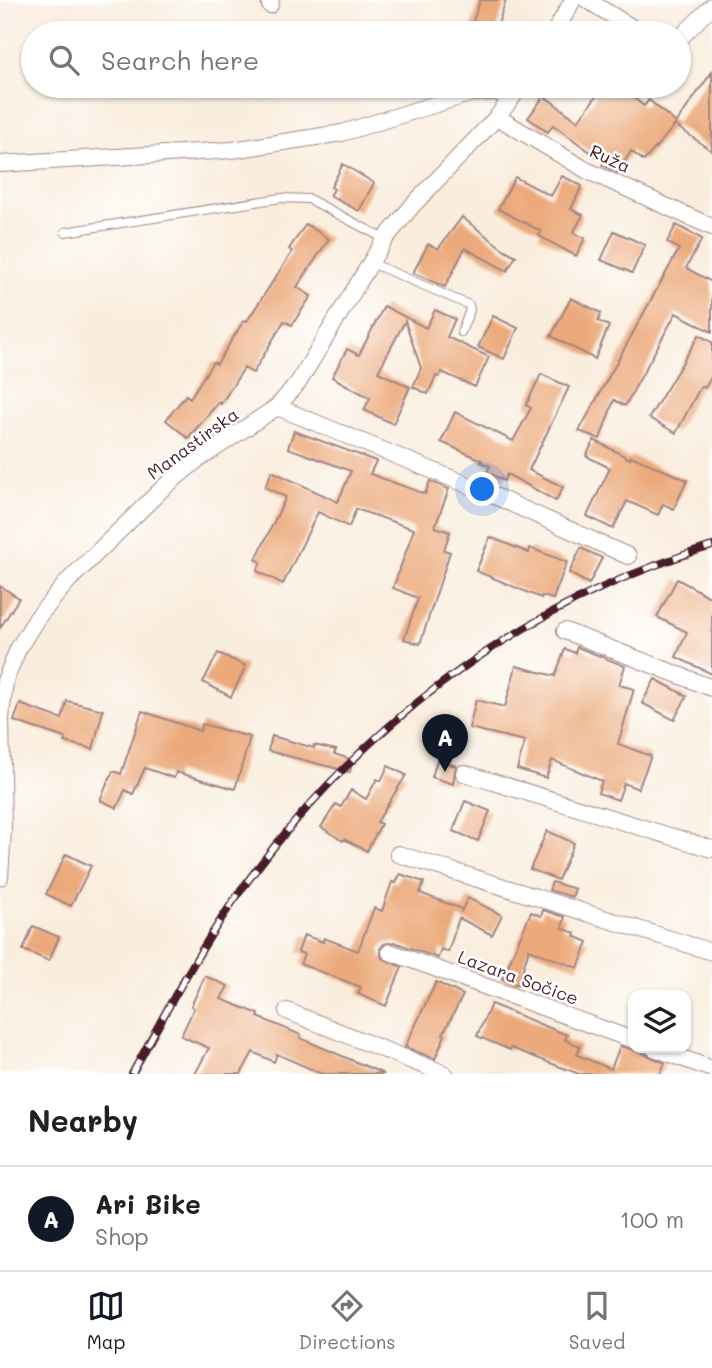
<!DOCTYPE html>
<html lang="en">
<head>
<meta charset="utf-8">
<style>
	body { margin:0; font-family:Mali,sans-serif; background:#f6f6f6; color:#202124 }
	.controls { position:absolute; right:21px; bottom:21px; display:grid; overflow:hidden; border-radius:14px; box-shadow:0 2px 5px #0004 }
	.controls button { width:63px; height:63px; display:grid; place-items:center; padding:0; border:0; border-bottom:2px solid #e0e0e0; background:#fff; color:#202124; font:35px sans-serif }
	.you { position:absolute; left:483px; top:490px; width:24px; height:24px; margin:-18px; border:5px solid #fff; border-radius:50%; background:#1a73e8; box-shadow:0 0 0 10px #1a73e833 }
	.badge { display:grid; place-items:center; width:46px; height:46px; border-radius:50%; background:#111827; color:#fff; font-size:23px; font-weight:700 }
	.pin { position:absolute; translate:-50% -58px; filter:drop-shadow(0 2px 4px #0008) }
	.pin::after { content:''; position:absolute; top:37px; width:24px; height:21px; background:inherit; clip-path:polygon(0 0,100% 0,50% 100%) }
	.list { margin:0; padding:0; list-style:none }
	h2 { display:flex; justify-content:space-between; align-items:center; height:91px; margin:0; padding:0 28px; font-size:30px }
	h2 small { font-size:23px; font-weight:400; color:#757577 }
	.list li { display:grid; grid-template-columns:46px 1fr auto; gap:21px; align-items:center; box-sizing:border-box; height:105px; padding:0 28px; border-top:2px solid #e0e0e0 }
	.list b { display:block; font-size:26px; white-space:nowrap }
	.list p { margin:0; font-size:23px; white-space:nowrap; color:#757577 }
	.list em { font-size:23px; font-style:normal; color:#757577 }
	.icon { flex:none; width:38px; height:38px; fill:none; stroke:currentColor; stroke-width:2; stroke-linecap:round; stroke-linejoin:round }
	.map { position:relative; flex:none; width:712px; height:1074px; overflow:hidden }
	.search { position:absolute; background:#fff; box-shadow:0 2px 5px #0004; left:21px; right:21px; top:21px; height:77px; display:flex; align-items:center; gap:18px; box-sizing:border-box; padding:0 24px; border-radius:38px; color:#757577; font-size:26px }
	.sheet { height:196px; background:#fff }
	nav { display:flex; justify-content:space-around; align-items:center; box-sizing:border-box; height:98px; border-top:2px solid #e0e0e0; background:#fff; font-size:19px; color:#757577 }
	nav a { display:grid; justify-items:center; gap:4px }
	nav .on { color:#111827 }
	.map>svg:first-child { display:block }
	.building { fill:#ecaa7c }
	.lines { fill:none; stroke-linecap:round; stroke-linejoin:round }
	.lane-casing { stroke:#a28684; stroke-width:10 }
	.street-casing { stroke:#a28684; stroke-width:18 }
	.lane { stroke:#fff; stroke-width:8 }
	.street { stroke:#fff; stroke-width:16 }
	.rail-casing { stroke:#4a1f2b; stroke-width:8 }
	.rail { stroke:#fff; stroke-width:5; stroke-dasharray:16; stroke-linecap:butt }
	.labels { text-anchor:middle; stroke-width:5; stroke-linejoin:round; paint-order:stroke }
	.street-label { font-size:18px; fill:#4a1f2b; stroke:#fff }
</style>
</head>
<body>
<div class="map">
<svg width="712" height="1074" viewBox="0 0 712 1074">
	<rect width="100%" height="100%" fill="#fff"/>
	<filter id="ink" filterUnits="userSpaceOnUse"><feTurbulence type="fractalNoise" baseFrequency=".0143" numOctaves="2"/><feDisplacementMap in="SourceGraphic" scale="14" xChannelSelector="R" yChannelSelector="G"/><feConvolveMatrix kernelMatrix="1 2 1 2 8 2 1 2 1" color-interpolation-filters="sRGB"/></filter>
	<filter id="wash" filterUnits="userSpaceOnUse"><feTurbulence type="fractalNoise" baseFrequency=".00686" numOctaves="4" result="noise"/><feDisplacementMap in="SourceGraphic" scale="28" xChannelSelector="R" yChannelSelector="G"/><feGaussianBlur stdDeviation="1.57" result="paint"/><feColorMatrix in="noise" values="0 0 0 0 0 0 0 0 0 0 0 0 0 0 0 0 0 1.4 0 .05"/><feComposite in="paint" operator="in"/></filter>
	<g filter="url(#wash)">
		<rect width="100%" height="100%" fill="#f9eddd"/>
		<g id="blocks">
			<path class="building" d="M480,0H506L495,33H469Z
				M712,72V151L675,125L644,161L631,151L618,173L602,165L604,162L553,125L548,132L528,118L544,96L578,121L597,95L586,86H612L620,92L623,89L644,106L649,100L676,123Z
				M343,164L374,183L359,211L330,196L334,189L331,187Z
				M562,176L582,186L571,209L583,215L573,233L585,238L576,256L539,236L541,231L498,209L515,177L551,196Z
				M462,217L503,249L516,256L507,271L465,248L445,287L413,273L428,244L438,249Z
				M306,224L329,239L297,287L311,296L292,325L284,321L253,373L244,368L221,404L219,402L188,438L166,420L186,395L190,398L213,362L217,364L244,320L247,321L292,252L289,249Z
				M676,225L702,239L686,268L712,282V332L676,313L625,406L614,400L600,439L579,431L679,249L667,242Z
				M614,231L645,245L632,273L601,260Z
				M571,298L601,313L598,321L609,326L595,359L551,336Z
				M384,306L426,328L435,310L455,319L447,337L489,357L475,387L442,372L439,377L436,376L428,394L413,387L421,368L405,321L378,372L410,387L393,424L364,410L370,398L332,377L347,349L359,355Z
				M493,316L518,328L504,359L478,347Z
				M699,335L712,342V376L705,388L701,386L676,433L649,418Z
				M541,374L569,387L529,470L563,487L556,501L507,474L504,481L487,472L490,466L481,462L482,460L441,442L455,412L513,441L531,408L526,405Z
				M294,431L376,461L370,474L425,494L430,481L449,489L435,527L450,532L444,550L450,552L420,644L404,639L418,598L393,588L414,529L356,509L349,527L318,512L283,584L257,571L261,562L256,559L286,497L265,487L272,471L338,502L351,471L288,448Z
				M594,440L630,459L631,456L687,480L674,509L663,504L658,515L627,501L613,529L587,516L610,468L586,456Z
				M490,537L529,553L530,548L567,562L553,599L542,596L541,598L476,571Z
				M581,548L602,558L589,584L569,573Z
				M677,579L712,598V674L676,657L687,632L657,617Z
				M0,586L19,598L0,628Z
				M577,647L625,666L619,685L634,689L618,744L651,756L638,789L624,783L618,800L598,793L602,781L552,760L546,778L517,769L525,741L469,728L476,700L505,707L516,666L555,676L565,649L575,653Z
				M218,653L246,666L231,697L203,682Z
				M655,679L687,696L674,720L642,703Z
				M67,701L103,710L93,749L65,742V738L14,721L20,704L62,719Z
				M142,711L200,731L202,724L250,737L235,789L176,772L174,778L145,768L133,794L125,790L117,808L100,800L113,771L121,774Z
				M272,736L314,748V745L336,750L334,754L353,760L350,772L268,751Z
				M437,760L456,766L453,784L432,777Z
				M388,766L406,775L377,822L381,824L367,851L344,839L343,841L321,827L336,804L341,807L351,790L366,799L377,779L381,781Z
				M465,801L490,811L478,841L453,831Z
				M547,831L574,843L558,880L530,869Z
				M66,854L91,866L71,906L46,894Z
				M400,874L424,882L420,893L462,909L461,912L468,898L502,915L492,935L459,918L448,952L441,949L438,958L394,942L384,944L380,949L382,958L402,967L386,1006L358,994L361,987L300,964L304,954L298,952L304,935L323,942L324,938L358,951L374,908L382,911L392,882L396,883Z
				M552,882L575,889L572,897L549,890Z
				M543,910L565,917L562,928L575,933L574,936L588,942L578,968L529,949L518,985L502,979L531,912L541,916Z
				M33,926L59,937L49,961L23,950Z
				M205,976L228,986L221,999L259,1014L258,1017L301,1035L300,1038L384,1074H322L277,1054L274,1062L253,1052L241,1074H195L209,1048L181,1036L194,1008L191,1006Z
				M436,982L463,995L443,1034L445,1035L435,1059L405,1047Z
				M491,1004L567,1035L565,1040L580,1046L577,1055L611,1069L620,1046L636,1050L665,1063L660,1074H579L511,1048L510,1050L477,1036Z"/>
		</g>
	</g>
	<g filter="url(#ink)">
		<use href="#blocks" fill-opacity="0" stroke="#a28684" stroke-width="2"/>
		<g class="lines">
			<g class="lane-casing">
				<path id="lane" d="M65,232L281,198L309,199L385,239
					M371,263L469,305L470,310L461,332"/>
			</g>
			<g class="street-casing">
				<path id="street" d="M587,0L641,33
					M270,5L271,0
					M554,33L573,0
					M679,39L712,6
					M497,117L586,170L712,227
					M0,164L232,150L342,133L472,93L496,92L513,97
					M277,407L490,494L628,556
					M565,631L712,688
					M464,773L712,849
					M398,854L712,952
					M0,877L3,830L1,718L5,681L18,649L37,618L68,581L163,488L196,461L277,407L298,383L385,239L413,205L497,117L521,86
					M390,952L633,1040
					M287,1011L445,1074
					M654,1048L712,1069"/>
			</g>
			<use href="#lane" class="lane"/>
			<use href="#street" class="street"/>
			<g class="rail-casing">
				<path id="rail" d="M132,1074C164,1015 196,955 234,900C353,731 514,606 712,546"/>
			</g>
			<use href="#rail" class="rail"/>
		</g>
	</g>
	<g class="labels">
		<g class="street-label">
			<text transform="translate(610 159) rotate(25)" y="6">Ruža</text>
			<text transform="translate(193 444) rotate(-36)" y="6">Manastirska</text>
			<text transform="translate(518 978) rotate(20)" y="6">Lazara Sočice</text>
		</g>
	</g>
</svg>
<div class="controls">
<button><svg class="icon" aria-label="layers" viewBox="0 0 24 24"><path d="M12 4l9 5-9 5-9-5zM3 14l9 5 9-5"/></svg></button>
</div>
<div class="you"></div>
<div class="pin badge" style="left:445px;top:772px">A</div>
<div class="search"><svg class="icon" aria-label="search" viewBox="0 0 24 24"><circle cx="10" cy="10" r="6"/><path d="M15 15l6 6"/></svg>Search here</div>
</div>
<section class="sheet">
<h2>Nearby<small></small></h2>
<ul class="list">
<li><span class="badge">A</span><div><b>Ari Bike</b><p>Shop</p></div><em>100 m</em></li>
</ul>
</section>
<nav>
<a class="on"><svg class="icon" aria-label="map" viewBox="0 0 24 24"><path d="M3 6l6-2 6 2 6-2v14l-6 2-6-2-6 2zM9 4v14M15 6v14"/></svg>Map</a>
<a><svg class="icon" aria-label="directions" viewBox="0 0 24 24"><path d="M12 3l9 9-9 9-9-9zM9 14v-3h6M13 9l2 2-2 2"/></svg>Directions</a>
<a><svg class="icon" aria-label="saved" viewBox="0 0 24 24"><path d="M7 4h10v16l-5-4-5 4z"/></svg>Saved</a>
</nav>
</body>
</html>
